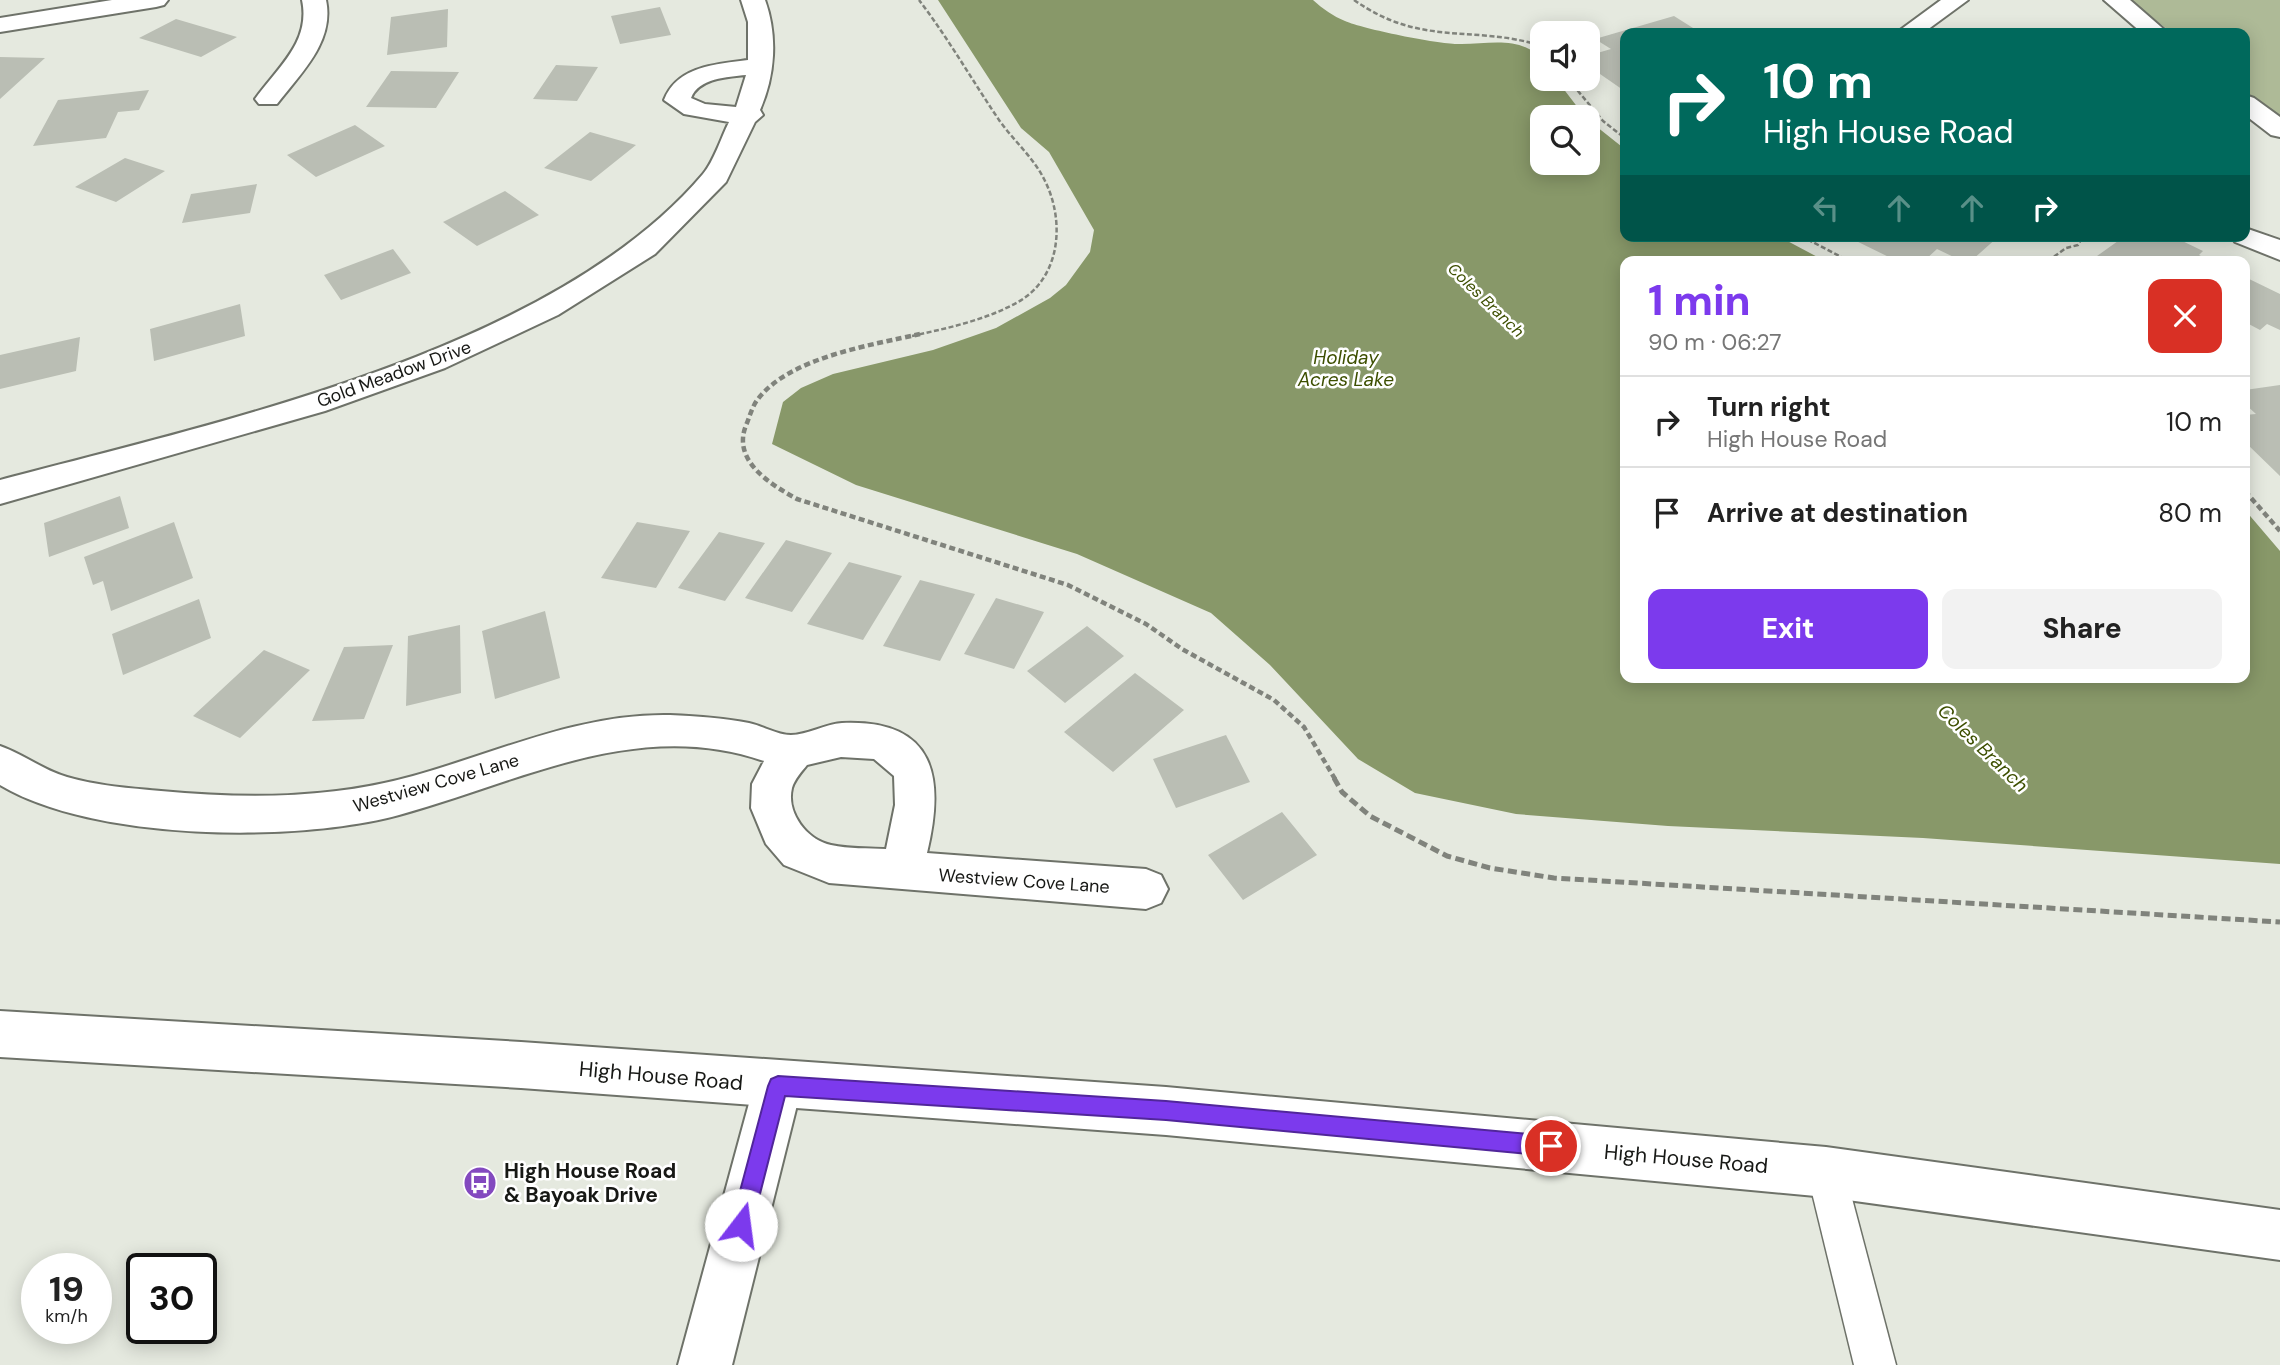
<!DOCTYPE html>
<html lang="en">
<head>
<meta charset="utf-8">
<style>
	:root { --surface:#fff; --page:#f2f2f2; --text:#222; --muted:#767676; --line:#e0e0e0; --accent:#7c3aed }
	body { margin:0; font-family:"DM Sans",sans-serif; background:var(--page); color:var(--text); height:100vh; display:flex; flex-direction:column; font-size:26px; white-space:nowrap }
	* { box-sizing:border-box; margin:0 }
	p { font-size:23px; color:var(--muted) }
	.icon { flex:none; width:38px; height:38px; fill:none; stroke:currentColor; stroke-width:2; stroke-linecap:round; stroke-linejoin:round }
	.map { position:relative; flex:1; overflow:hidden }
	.sheet { position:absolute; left:1620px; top:256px; width:630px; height:427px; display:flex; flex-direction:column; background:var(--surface); border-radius:14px; box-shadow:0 4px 18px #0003 }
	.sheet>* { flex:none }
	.top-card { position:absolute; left:1620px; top:28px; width:630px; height:214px; border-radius:14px; box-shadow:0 4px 18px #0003; background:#00695c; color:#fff; overflow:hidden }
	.tools { position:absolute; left:1530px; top:21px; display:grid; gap:14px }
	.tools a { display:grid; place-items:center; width:70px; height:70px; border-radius:14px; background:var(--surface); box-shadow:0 4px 18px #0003; font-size:35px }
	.speed { position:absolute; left:21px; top:1253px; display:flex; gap:14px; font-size:35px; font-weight:700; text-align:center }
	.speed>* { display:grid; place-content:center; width:91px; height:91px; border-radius:50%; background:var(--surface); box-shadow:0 4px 18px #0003; line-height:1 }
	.speed small { font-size:18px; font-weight:400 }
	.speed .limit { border:4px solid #111; border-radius:10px; background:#fff; color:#111 }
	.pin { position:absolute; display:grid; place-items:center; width:60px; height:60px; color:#fff; margin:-30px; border:4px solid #fff; border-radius:50%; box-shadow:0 2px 7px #0007 }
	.me { position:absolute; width:77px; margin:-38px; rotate:15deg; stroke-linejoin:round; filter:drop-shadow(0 0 5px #0008) }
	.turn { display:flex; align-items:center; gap:24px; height:147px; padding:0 28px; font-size:32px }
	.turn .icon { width:91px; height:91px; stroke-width:2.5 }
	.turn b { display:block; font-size:49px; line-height:60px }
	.lanes { display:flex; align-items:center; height:66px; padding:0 28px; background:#0003; justify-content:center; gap:35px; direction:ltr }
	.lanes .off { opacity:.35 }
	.round { display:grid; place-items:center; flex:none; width:74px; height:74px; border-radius:14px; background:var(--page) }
	.headline { display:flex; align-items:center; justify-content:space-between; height:119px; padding:0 28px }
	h1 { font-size:42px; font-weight:800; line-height:52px; color:var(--accent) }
	.cta { display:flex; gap:14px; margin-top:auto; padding:14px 28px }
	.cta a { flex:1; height:80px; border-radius:14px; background:var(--accent); color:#fff; font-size:28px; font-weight:800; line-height:80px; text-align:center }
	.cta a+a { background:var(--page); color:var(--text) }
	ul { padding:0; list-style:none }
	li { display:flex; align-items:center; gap:21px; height:91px; padding:0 28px; border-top:2px solid var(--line) }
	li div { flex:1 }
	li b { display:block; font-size:26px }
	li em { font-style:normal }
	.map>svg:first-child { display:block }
	.green { fill:#aeba97 }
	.water { fill:#889869 }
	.building { fill:#babeb4 }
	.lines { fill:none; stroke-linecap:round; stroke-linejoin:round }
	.service-casing { stroke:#6e7269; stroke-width:3 }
	.minor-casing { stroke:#6e7269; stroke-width:4 }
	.secondary-casing { stroke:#6e7269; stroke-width:4 }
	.path-far2 { stroke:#80837c; stroke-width:2.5; stroke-dasharray:5 2.5; stroke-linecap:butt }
	.path-far1 { stroke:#80837c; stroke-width:4.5; stroke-dasharray:6 3.5; stroke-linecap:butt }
	.path { stroke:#80837c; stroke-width:5; stroke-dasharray:9 4.5; stroke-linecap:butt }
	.service { fill:#fff; fill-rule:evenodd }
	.minor { fill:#fff; fill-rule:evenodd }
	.secondary { fill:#fff; fill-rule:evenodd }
	.route { fill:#7c3aed; stroke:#51269a; stroke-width:2 }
	.labels { text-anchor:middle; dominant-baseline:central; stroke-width:5; stroke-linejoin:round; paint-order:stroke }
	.far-water-label { font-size:16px; font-style:italic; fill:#3d4f00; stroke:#fff }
	.street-label { font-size:18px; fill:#171815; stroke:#fff }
	.water-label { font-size:19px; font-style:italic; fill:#3d4f00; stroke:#fff }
	.near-street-label { font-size:21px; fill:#171815; stroke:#fff }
	.near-poi-label { font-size:21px; font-weight:bold; fill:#171815; stroke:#fff; text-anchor:start }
</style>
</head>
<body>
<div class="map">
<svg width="2280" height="1365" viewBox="0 0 2280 1365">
	<rect width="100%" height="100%" fill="#e5e9df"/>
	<path class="green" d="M2130 0H2280V119L2245 91V33H2172Z"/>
	<path class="water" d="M938 0H1313C1323 9 1333 16 1345 21 1363 29 1438 44 1457 44 1479 45 1506 38 1527 48 1542 55 1542 64 1542 79H1556L1585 117H1542V163H1587V119L1626 150V236H1778L1825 261H1626V677H2245V510L2280 551V864L1923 838 1668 826 1516 814 1415 793 1358 759 1270 665 1211 613 1077 554 856 485 772 444 783 402 801 388 833 374 933 350 996 328 1050 298 1066 285 1090 252 1094 230 1049 152 1021 128Z"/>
	<path class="building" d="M660 7 671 35 620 44 611 16Z
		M448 9 447 47 387 55 391 17Z
		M1674 16 1701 33H1626V92L1587 65V56L1611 49 1595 39Z
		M176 19 237 37 201 57 139 38Z
		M0 57 45 58 0 99Z
		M556 65 598 67 577 101 533 99Z
		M391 71 459 72 436 108 366 107Z
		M149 90 139 110 118 112 106 138 33 146 58 100Z
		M355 125 385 146 316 177 287 155Z
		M590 132 636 145 591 181 544 168Z
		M125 158 165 171 116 202 75 187Z
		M257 184 250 213 182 223 191 194Z
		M505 191 539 215 477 246 443 222Z
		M1846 236H1999L1971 261H1962L1937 249 1924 261H1897Z
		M2125 236H2172L2203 251 2199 255 2211 261H2106L2097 256Z
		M393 249 411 273 341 300 324 275Z
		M2245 277 2280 294V330L2267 324 2260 330 2245 322Z
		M240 304 245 336 154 361 150 329Z
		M80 337 76 371 0 389V355Z
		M2280 385V476L2245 442V415L2256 414 2245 404V390Z
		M120 496 129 528 49 557 44 523Z
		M174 522 193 578 111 611 103 581 93 585 84 557Z
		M637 522 690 531 656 588 601 578Z
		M719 532 765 543 725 601 678 588Z
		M786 540 832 553 792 612 745 598Z
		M849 562 902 576 863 640 807 624Z
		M920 580 975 594 940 661 883 646Z
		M996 598 1044 612 1014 669 964 654Z
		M199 599 211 638 123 675 112 634Z
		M545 611 560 678 495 699 482 631Z
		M460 625 461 693 406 706 408 636Z
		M1087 626 1124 656 1065 703 1027 671Z
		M393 645 364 719 312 721 344 647Z
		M264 650 310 670 240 738 193 716Z
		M1135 673 1184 710 1113 772 1064 732Z
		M1226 735 1250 782 1176 808 1153 759Z
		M1282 812 1317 855 1243 900 1208 855Z"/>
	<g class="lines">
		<defs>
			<path id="service" d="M1826 1153 1840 1158 1845 1172 1896 1365H1854L1807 1172 1812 1158Z"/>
			<path id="minor" d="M112 0H168L164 5 156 7 0 32V18Z
				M302 0H326C335 42 300 74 277 104H259L255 99C277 68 311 42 302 0Z
				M741 0H765C778 36 775 76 760 110L763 115 755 122 726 182 655 254 558 315 445 368 325 411 0 504V480C218 422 553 351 703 174 714 161 721 138 729 122L684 114 664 100C677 66 716 64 748 60V22ZM746 75 736 107 705 104 691 98C699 78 727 77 746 75Z
				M1941 0H1968L1923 33H1896Z
				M2104 0H2130L2168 33H2142Z
				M2245 95 2254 98 2280 117V137L2271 135 2245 115Z
				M2245 228 2280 240V260L2235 242 2231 236H2245Z
				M670 715C696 716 723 718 749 723 763 726 777 735 791 735 807 735 825 724 842 723 936 719 945 778 927 853L1146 869 1161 875 1168 889 1161 903 1146 909 829 883 784 865 766 844 751 808 752 784 764 761C637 717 520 782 399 815 296 843 93 841 0 785V746C23 754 43 770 67 777 97 786 130 788 161 791 246 799 330 799 413 776 499 752 580 713 670 715ZM841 757 874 759 894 776 895 805 886 849C868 848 849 849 831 845 807 840 786 813 792 788 794 780 802 771 807 765Z
				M778 1061 795 1068 802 1085 732 1365H678L754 1085 761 1068Z"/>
			<path id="secondary" d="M0 1011 521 1042 1166 1087 1826 1147 2280 1210V1260L1826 1197 1166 1135 521 1088 0 1057Z"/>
		</defs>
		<use href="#service" class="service-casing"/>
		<use href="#minor" class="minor-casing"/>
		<use href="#secondary" class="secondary-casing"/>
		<path class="path-far2" d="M1354 0C1422 48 1473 24 1542 46
			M1568 79 1603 121 1626 139
			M1801 236 1849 261
			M2048 261 2066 248 2078 245 2083 236
			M912 336C948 328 986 320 1018 302 1062 277 1065 219 1044 179 1033 157 1013 140 999 120 972 80 948 38 919 0"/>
		<path class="path-far1" d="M920 334C872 345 790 357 758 399 753 405 750 415 747 423 730 460 770 484 797 499L1068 585 1146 624 1182 649 1274 700 1304 727 1335 779
			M2245 491 2280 531"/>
		<path class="path" d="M1334 778 1342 792 1370 816 1447 856 1490 868 1554 878 2280 922"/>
		<use href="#service" class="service"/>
		<use href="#minor" class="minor"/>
		<use href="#secondary" class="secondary"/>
	</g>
	<path class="route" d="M778 1076 1166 1101 1551 1136 1558 1139 1561 1146 1558 1153 1551 1156 1166 1120 785 1096 752 1225 749 1232 741 1235 734 1232 731 1225 768 1086 771 1079Z"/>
	<defs>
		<symbol id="bus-disc" viewBox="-11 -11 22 22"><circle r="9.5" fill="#8349bf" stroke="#fff"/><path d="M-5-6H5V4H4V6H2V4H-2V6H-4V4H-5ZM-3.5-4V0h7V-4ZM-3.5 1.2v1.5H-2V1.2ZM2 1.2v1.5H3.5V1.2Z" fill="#fff"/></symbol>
	</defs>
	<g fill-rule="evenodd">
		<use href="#bus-disc" x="461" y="1164" width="38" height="38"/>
	</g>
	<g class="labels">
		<g class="far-water-label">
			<text transform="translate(1486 300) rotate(44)">Coles Branch</text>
		</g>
		<g class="street-label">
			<text transform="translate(394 374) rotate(-20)">Gold Meadow Drive</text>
			<text transform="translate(436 783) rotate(-16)">Westview Cove Lane</text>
			<text transform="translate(1024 881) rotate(4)">Westview Cove Lane</text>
		</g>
		<g class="water-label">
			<text x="1346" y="357">Holiday<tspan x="1346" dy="22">Acres Lake</tspan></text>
			<text transform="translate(1983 748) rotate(44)">Coles Branch</text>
		</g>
		<g class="near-street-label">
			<text transform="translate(661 1076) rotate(5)">High House Road</text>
			<text transform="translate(1686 1159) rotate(5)">High House Road</text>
		</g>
		<g class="near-poi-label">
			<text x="504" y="1171">High House Road<tspan x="504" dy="24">&amp; Bayoak Drive</tspan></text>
		</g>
	</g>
</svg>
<div class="tools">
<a><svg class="icon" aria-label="sound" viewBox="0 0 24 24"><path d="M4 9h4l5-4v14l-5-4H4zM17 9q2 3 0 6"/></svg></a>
<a><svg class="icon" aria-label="search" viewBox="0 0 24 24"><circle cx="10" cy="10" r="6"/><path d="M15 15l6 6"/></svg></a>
</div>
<div class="speed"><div>19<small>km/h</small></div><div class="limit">30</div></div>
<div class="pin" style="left:1551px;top:1146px;background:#d93025"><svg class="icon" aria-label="arrive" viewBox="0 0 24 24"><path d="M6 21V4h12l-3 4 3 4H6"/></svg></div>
<svg class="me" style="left:741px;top:1225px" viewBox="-20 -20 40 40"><circle r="19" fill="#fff"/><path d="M0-13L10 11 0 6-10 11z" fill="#7c3aed"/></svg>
<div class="top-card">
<div class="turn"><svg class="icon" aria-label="right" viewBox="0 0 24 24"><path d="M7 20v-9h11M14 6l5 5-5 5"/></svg><div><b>10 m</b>High House Road</div></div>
<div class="lanes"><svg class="icon off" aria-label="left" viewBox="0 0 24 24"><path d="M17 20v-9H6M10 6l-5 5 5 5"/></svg><svg class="icon off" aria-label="ahead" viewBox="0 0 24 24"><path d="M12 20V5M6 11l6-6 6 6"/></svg><svg class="icon off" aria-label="ahead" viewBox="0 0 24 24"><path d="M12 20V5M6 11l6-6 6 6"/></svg><svg class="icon" aria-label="right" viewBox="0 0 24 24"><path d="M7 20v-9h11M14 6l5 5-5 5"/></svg></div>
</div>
<section class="sheet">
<div class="headline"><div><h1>1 min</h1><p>90 m · 06:27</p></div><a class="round" style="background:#d93025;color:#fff"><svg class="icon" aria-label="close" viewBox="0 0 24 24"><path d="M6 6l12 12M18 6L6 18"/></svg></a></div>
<ul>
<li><svg class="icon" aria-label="right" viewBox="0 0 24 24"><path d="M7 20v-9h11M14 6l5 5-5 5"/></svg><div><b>Turn right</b><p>High House Road</p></div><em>10 m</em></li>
<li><svg class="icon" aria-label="arrive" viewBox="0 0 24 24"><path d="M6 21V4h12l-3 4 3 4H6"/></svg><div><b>Arrive at destination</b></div><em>80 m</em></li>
</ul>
<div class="cta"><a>Exit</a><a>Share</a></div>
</section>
</div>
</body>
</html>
